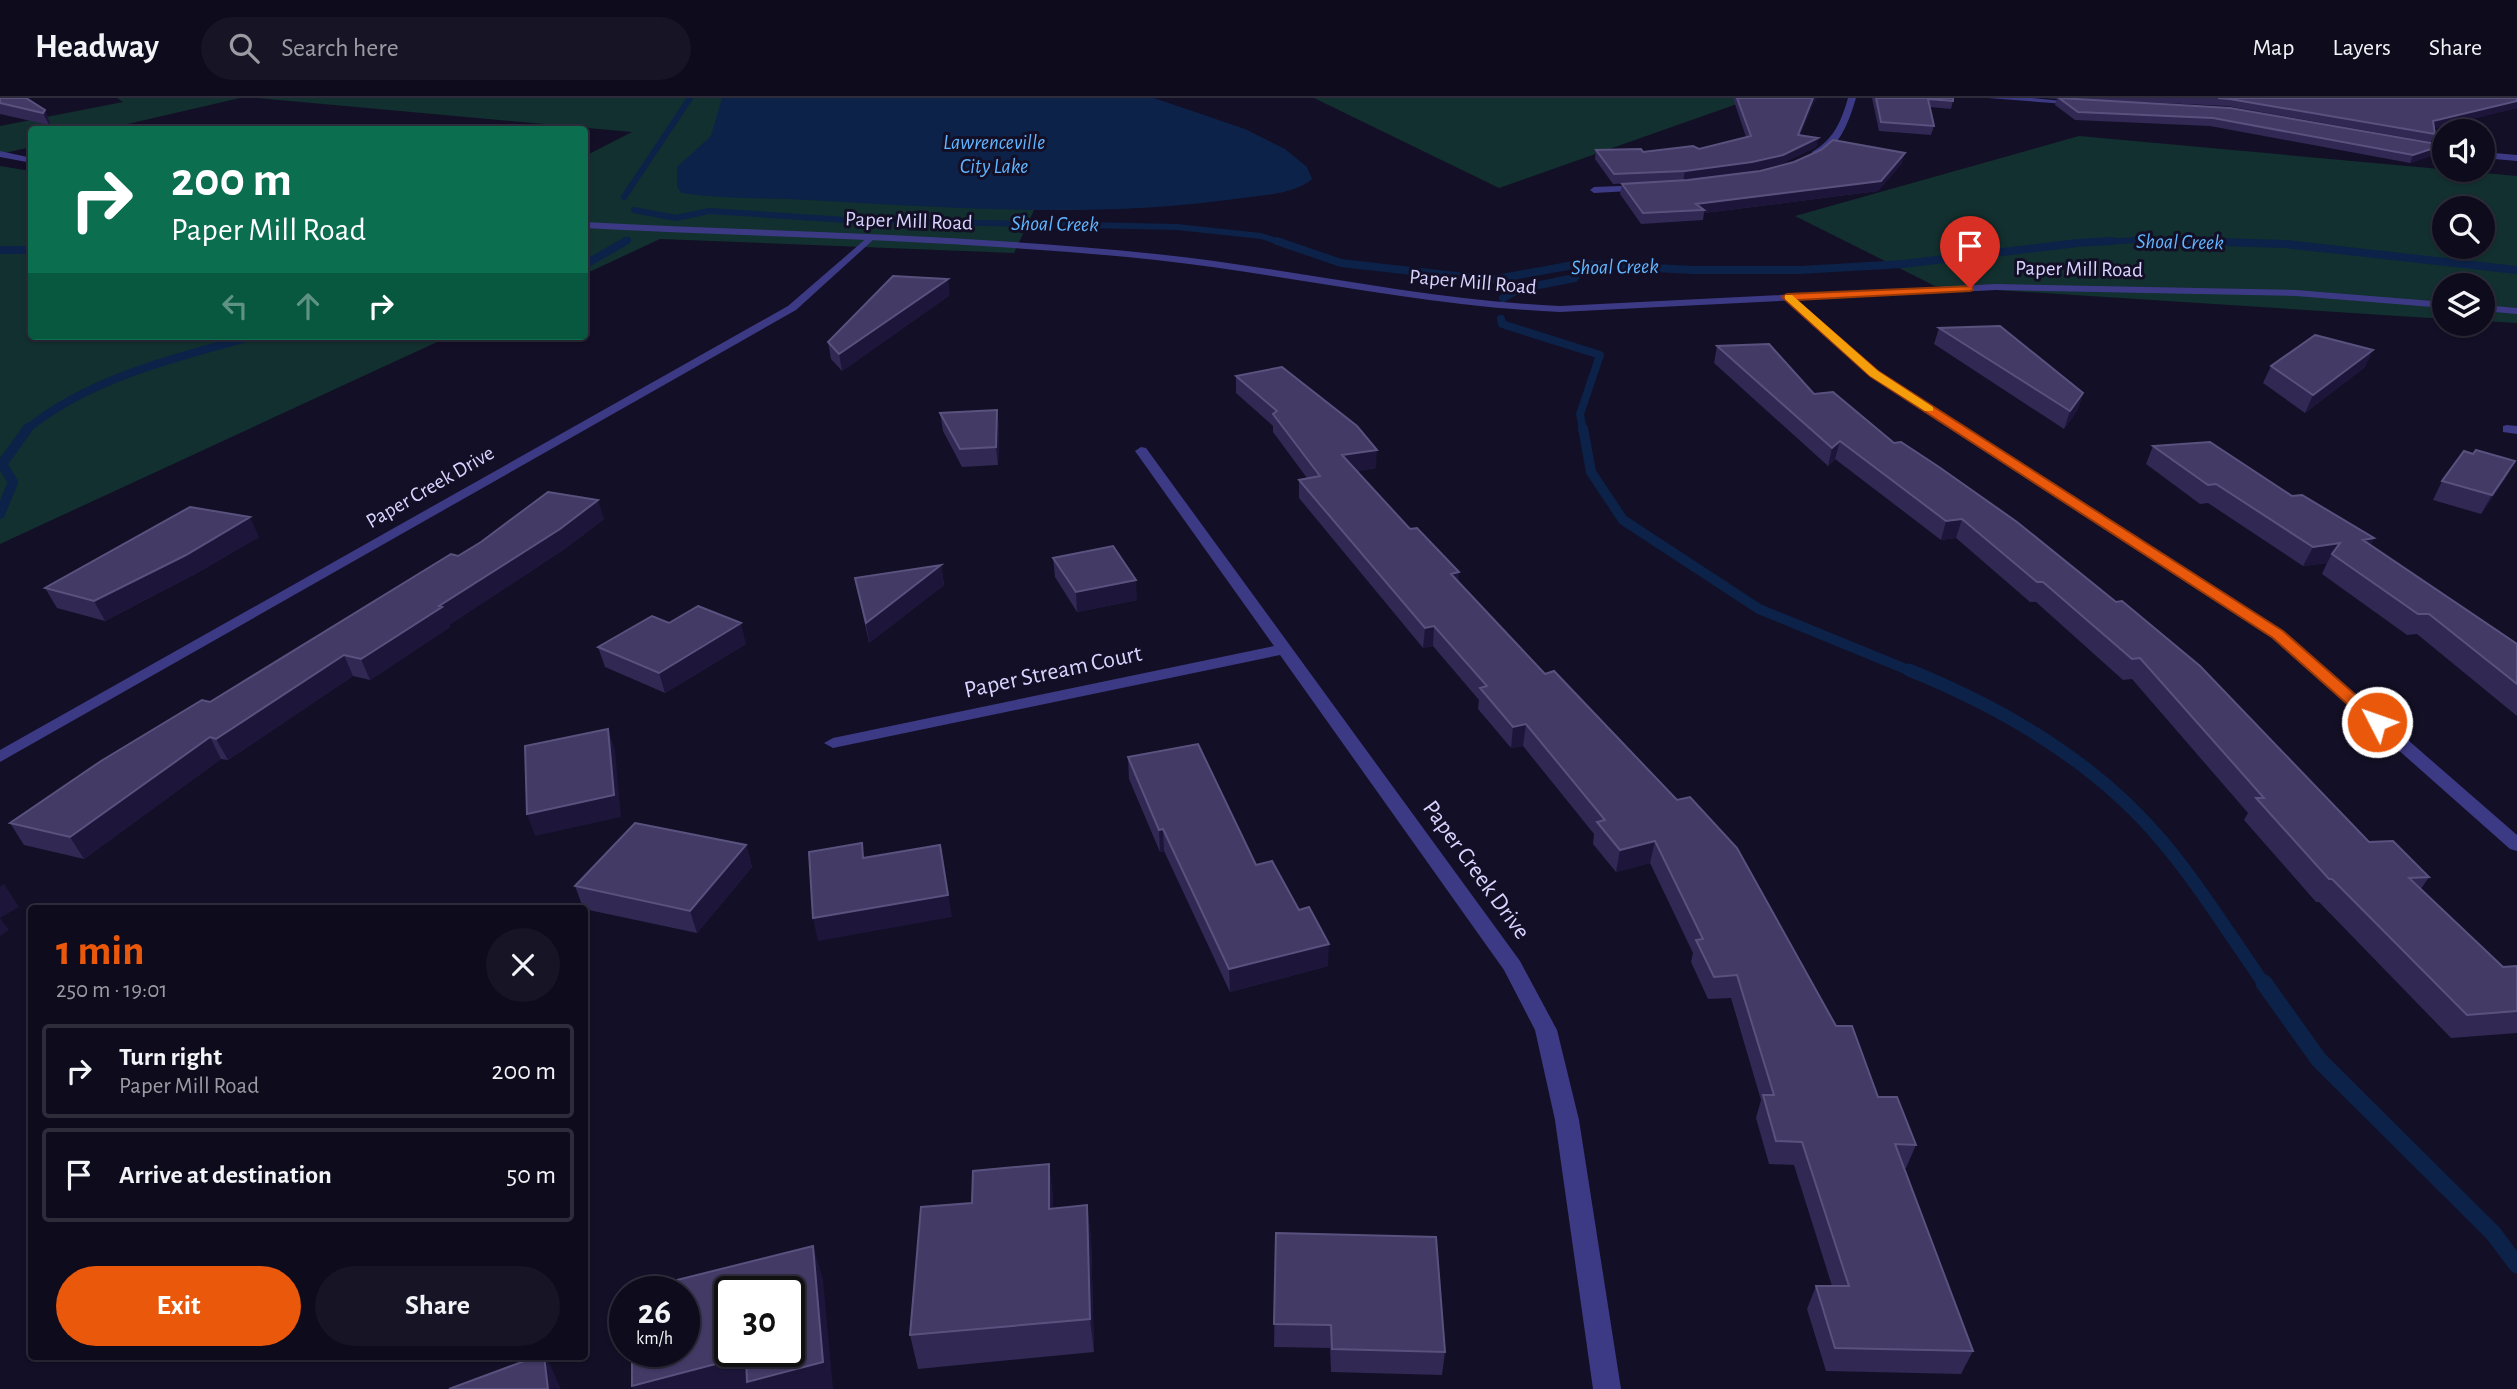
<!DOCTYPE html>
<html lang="en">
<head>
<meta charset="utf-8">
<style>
	:root { --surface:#0e0b1c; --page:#171425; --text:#f1f3f6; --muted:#9b9ba3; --line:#2e2b3b; --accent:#ea580c }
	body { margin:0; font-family:"Alegreya Sans",sans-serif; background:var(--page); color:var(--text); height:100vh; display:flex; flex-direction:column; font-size:26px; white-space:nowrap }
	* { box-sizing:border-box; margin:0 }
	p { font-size:23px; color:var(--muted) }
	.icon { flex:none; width:38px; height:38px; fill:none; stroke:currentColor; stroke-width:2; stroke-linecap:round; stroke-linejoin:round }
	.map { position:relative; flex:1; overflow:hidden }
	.sheet { position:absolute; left:28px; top:807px; width:560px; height:455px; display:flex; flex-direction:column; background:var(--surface); border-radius:7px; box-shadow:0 2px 5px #0004,0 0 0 2px var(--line) }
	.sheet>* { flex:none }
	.hud { position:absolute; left:28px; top:28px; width:560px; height:214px; border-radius:7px; box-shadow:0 2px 5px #0004,0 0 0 2px var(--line); background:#0b6e4f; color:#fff; overflow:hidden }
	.fabs { position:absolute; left:2432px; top:21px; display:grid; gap:14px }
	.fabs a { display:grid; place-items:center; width:63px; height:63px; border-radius:50%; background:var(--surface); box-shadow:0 2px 5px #0004,0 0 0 2px var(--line); font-size:35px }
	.speed { position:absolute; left:609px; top:1178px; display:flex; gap:14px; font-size:35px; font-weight:700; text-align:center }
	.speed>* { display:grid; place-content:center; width:91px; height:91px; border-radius:50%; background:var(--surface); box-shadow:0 2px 5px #0004,0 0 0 2px var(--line); line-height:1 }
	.speed small { font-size:18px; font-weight:400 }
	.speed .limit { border:4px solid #111; border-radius:10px; background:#fff; color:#111 }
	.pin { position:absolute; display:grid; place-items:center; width:60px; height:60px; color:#fff; margin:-72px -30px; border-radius:50% 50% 50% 0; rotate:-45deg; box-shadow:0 0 7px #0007 }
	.pin .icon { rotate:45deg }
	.me { position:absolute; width:77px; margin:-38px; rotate:311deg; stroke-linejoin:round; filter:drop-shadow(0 0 5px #0008) }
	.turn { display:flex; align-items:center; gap:24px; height:147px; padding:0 28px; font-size:32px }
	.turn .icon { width:91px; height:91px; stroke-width:2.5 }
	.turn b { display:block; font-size:49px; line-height:60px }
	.lanes { display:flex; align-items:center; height:66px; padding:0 28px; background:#0003; justify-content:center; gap:35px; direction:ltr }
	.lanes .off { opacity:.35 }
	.round { display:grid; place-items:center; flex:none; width:74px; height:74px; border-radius:37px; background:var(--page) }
	.overview { display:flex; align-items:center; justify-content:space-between; height:119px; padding:0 28px }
	h1 { font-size:42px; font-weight:700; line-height:52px; color:var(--accent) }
	.button { display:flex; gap:14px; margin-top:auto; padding:14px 28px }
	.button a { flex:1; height:80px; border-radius:42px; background:var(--accent); color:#fff; font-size:28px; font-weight:700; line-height:80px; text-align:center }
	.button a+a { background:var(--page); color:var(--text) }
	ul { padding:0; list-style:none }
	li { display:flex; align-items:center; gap:21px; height:94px; margin:0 14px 10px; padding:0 14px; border:4px solid var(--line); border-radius:7px }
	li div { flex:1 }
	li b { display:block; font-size:26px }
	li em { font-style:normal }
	header { display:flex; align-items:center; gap:42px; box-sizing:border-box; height:98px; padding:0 35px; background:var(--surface); border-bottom:2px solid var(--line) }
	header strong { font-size:33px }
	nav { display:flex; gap:38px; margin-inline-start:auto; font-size:24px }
	.search { width:490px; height:63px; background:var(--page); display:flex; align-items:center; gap:18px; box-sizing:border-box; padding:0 24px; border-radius:38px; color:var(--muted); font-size:26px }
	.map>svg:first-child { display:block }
	.green { fill:#12302f; fill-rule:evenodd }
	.water { fill:#0c2248 }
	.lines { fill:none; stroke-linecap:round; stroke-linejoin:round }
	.stream-far4 { stroke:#0c2248; stroke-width:6 }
	.stream-far3 { stroke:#0c2248; stroke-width:8 }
	.stream-far2 { stroke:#0c2248; stroke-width:10 }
	.stream-far1 { stroke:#0c2248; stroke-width:13 }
	.stream { stroke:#0c2248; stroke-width:17 }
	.minor { fill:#3d3a85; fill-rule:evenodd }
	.tertiary { fill:#3d3a85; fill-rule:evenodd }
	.wall { fill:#312854 }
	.shaded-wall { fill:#1d163a }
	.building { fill:#433a66; stroke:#5a527e; stroke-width:2; fill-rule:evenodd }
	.route { fill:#ea580c; stroke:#983908; stroke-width:2 }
	.slow { fill:#f59e0b }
	.labels { text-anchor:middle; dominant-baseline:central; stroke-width:6; stroke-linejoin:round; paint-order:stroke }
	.far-water-label { font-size:21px; font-style:italic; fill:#62b6ff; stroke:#130f26 }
	.far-street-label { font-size:21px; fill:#d9d4ff; stroke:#130f26 }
	.street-label { font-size:24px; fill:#d9d4ff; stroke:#130f26 }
</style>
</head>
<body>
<header>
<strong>Headway</strong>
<div class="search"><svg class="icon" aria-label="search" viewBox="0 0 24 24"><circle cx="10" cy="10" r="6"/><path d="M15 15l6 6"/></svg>Search here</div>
<nav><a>Map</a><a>Layers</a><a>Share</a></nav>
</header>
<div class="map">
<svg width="2517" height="1291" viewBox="0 0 2517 1291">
	<rect width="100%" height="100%" fill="#130f26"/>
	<path class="green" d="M117 0H240L106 31 32 32 31 49 0 56V28L123 4Z
		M257 0H940L1035 110 1014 155 660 141 585 176V58L632 34Z
		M1314 0H1740L1751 1 1499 90Z
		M2079 38 2517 78V225L2483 223V187H2445V221L1935 188 1795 118ZM2445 110H2483V149H2445Z
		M0 68 31 73 32 238H450L0 446Z"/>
	<path class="water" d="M722 0H1154L1245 31 1285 51 1307 69 1312 81C1295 96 1264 97 1242 100 1098 121 952 110 808 102 766 100 723 101 681 95L677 88V69L711 38Z"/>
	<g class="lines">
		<path class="stream-far4" d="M624 99 690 0
			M634 112 676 120 709 113 846 122 1177 129 1261 138 1282 145
			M623 145 628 142
			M2076 145 2141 142 2252 145"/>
		<path class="stream-far3" d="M1277 143 1341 165 1491 182 1579 166 1693 172H1800L1903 166 2077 145 2112 143
			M2189 143 2285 146 2517 172
			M0 152H32
			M584 167 626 143
			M1503 200 1519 191 1575 180 1579 166
			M1501 221 1502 226 1600 257 1580 316 1583 332
			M26 332C89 280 177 259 254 238"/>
		<path class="stream-far2" d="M1583 330 1591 374 1623 422 1759 511 1913 574
			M0 416 13 384 2 366 28 330"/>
		<path class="stream-far1" d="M1909 572C2003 610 2096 664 2162 743 2200 788 2231 839 2265 887"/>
		<path class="stream" d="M2264 885 2319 962 2493 1135 2517 1167"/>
		<path class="minor" d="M1848 0H1856C1850 20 1838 58 1812 58V54C1834 41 1841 24 1848 0Z
			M1988 0H2032L2083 5 2079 7Z
			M2412 46 2445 49V54L2412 50Z
			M2483 54 2517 57V63L2483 60Z
			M1645 87 1649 90 1648 92 1594 95 1590 92 1594 89Z
			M869 138 872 139V143L796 212 0 664V652L788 208Z
			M1783 197H1791L1878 273 2284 534 2517 737V753L2510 751 2272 540 1870 279 1783 201Z
			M2507 327 2517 328V336L2503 334V328Z
			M1141 349 1146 350 1520 863 1557 932 1579 1022 1621 1291H1593L1555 1022 1535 932 1504 872 1280 557 833 650 824 645 833 640 1274 548 1135 353Z"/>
		<path class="tertiary" d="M0 53 32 60V65L0 59Z
			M584 124C775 134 966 136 1156 156 1291 170 1423 202 1560 208L1996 186 2296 192 2445 204V210L2296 198 1996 192 1560 214C1423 208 1291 177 1156 162 966 142 775 140 584 130Z
			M2483 207 2517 210V216L2483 213Z"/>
	</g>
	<path class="wall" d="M0 0 45 12 50 25 49 27 0 16Z
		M1733 0H1817L1813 6 1800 37 1818 40 1816 49 1781 66 1683 83 1613 86 1595 61 1596 52 1643 54 1699 51 1746 39Z
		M1872 0H1953V3L1951 11 1930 9 1934 28 1931 37 1879 33Z
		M2046 0H2517V10L2434 30 2435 36 2431 44 2227 8 2141 4 2437 49 2433 57 2410 65 2210 28 2075 22 2055 7 2057 1Z
		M1902 65 1878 93 1704 115 1703 122 1641 126 1620 96 1622 86 1688 82Z
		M950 197 842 273 831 261 828 244Z
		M1939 230 2083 295 2077 313 2064 331 1934 246Z
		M1717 248 1814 296 2369 744 2429 779 2421 791 2503 869 2517 868V935L2451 940 2319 804H2316L2244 722 2248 715 2132 581 2123 582 2036 504H2030L1956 440 1941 442 1835 361 1828 368 1714 265Z
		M2271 268 2365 269 2305 315 2263 285Z
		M1236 278 1376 370 1357 373 1459 484 1836 928 1878 999 1916 1047 1906 1070H1904L1973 1253 1961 1276 1826 1273 1807 1211 1816 1188H1832L1794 1067 1769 1066 1756 1020 1761 1002 1731 900 1708 901 1691 864 1693 855 1650 765 1616 774 1593 746 1594 736 1523 648 1511 650 1478 611 1479 602 1433 548 1423 550 1299 400V382L1307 380 1273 334V328L1236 295Z
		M997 312 999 330 998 367 962 369 943 333 940 315Z
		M2153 348 2292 398 2374 440 2370 447 2517 546V618L2417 536 2407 537 2322 476 2327 465 2303 468 2208 405 2200 406 2146 366Z
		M2473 356 2515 363 2505 381 2481 416 2433 402 2442 383Z
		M604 421 566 450 449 527 450 529 370 582 353 578 228 662 221 661 84 761 24 747 10 725 210 604 458 458Z
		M259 439 195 476 105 523 57 510 45 490Z
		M1053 460 1137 502 1077 514 1055 479Z
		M941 467 944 487 869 545 855 480Z
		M669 525 746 546 665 595 605 569 598 549Z
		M1128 659 1256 767 1299 812 1328 868 1230 894 1164 753 1160 754 1129 681Z
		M746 747 752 769 697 835 584 811 583 810 575 788Z
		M1049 1066 1053 1100V1110L1087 1107 1091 1141 1094 1254 918 1271 910 1237 972 1105Z
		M1276 1135 1445 1254 1442 1277 1331 1274 1330 1250 1274 1249Z"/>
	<path class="shaded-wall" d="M1813 0H1817L1813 6 1796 46 1798 37Z
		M2517 3V10L2429 32 2433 23Z
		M45 12 50 25 49 27 43 15Z
		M1818 40 1816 49 1781 66 1750 74 1683 83 1685 73Z
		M2437 49 2433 57 2410 65 2413 57Z
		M1905 55 1902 65 1878 93 1704 115V112L1696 106Z
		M948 181 950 197 842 273 839 256Z
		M2373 252 2365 269 2305 315 2313 297Z
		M2083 295 2077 313 2064 331 2070 313Z
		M997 312 999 330 998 367 996 349Z
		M1840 343 1835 361 1828 368 1832 350Z
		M1377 352 1376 370 1342 375V357Z
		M2515 363 2505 381 2481 416 2492 397Z
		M598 402 604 421 566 450 449 527 450 529 370 582 361 561Z
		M250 419 259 439 195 476 105 523 94 503Z
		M1962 421 1956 440 1941 442 1946 423Z
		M2374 440 2364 460 2363 442Z
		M2340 445 2332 456 2327 465 2303 468 2313 449Z
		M941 467 944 487 869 545 866 525Z
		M1459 474 1458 494 1451 476Z
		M1136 482 1137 502 1077 514 1076 494Z
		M741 525 746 546 665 595 659 575Z
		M1434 528 1433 548 1423 550 1425 530Z
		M344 557 353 578 228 662 216 641Z
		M1526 626 1523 648 1511 650 1513 629Z
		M608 631 615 652 621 719 535 738 527 716Z
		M210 639 221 661 84 761 70 739Z
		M1163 731 1164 753 1160 754 1159 732Z
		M1655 743 1650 765 1616 774 1620 752Z
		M746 747 752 769 697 835 690 813Z
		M940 747 952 819 818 843 813 820Z
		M4 786 19 809 0 820 9 832 0 838V789Z
		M1329 846 1328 868 1230 894 1229 871Z
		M1049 1066 1053 1100V1144L1049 1111Z
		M1087 1107 1091 1141 1094 1254 1090 1221Z
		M813 1148 823 1181 833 1291H633L632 1288Z
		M544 1258H546L561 1291H548Z"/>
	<path class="building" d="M0 0H26L45 12 43 15 0 5Z
		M1737 0H1813L1798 37 1818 40 1783 57 1752 64 1685 73 1614 76 1596 52 1641 51 1643 54 1693 48 1699 51 1751 38Z
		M1876 0H1953V3L1928 1 1934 28 1881 24Z
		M2059 0 2230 10 2437 46V49L2413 57 2213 20 2078 14Z
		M2218 0H2517V3L2433 23 2435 36 2230 1Z
		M1833 42 1905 55 1881 83 1696 106 1704 112 1643 115 1622 86 1688 82 1760 73 1794 64 1821 52Z
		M893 178 948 181 839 256 828 244Z
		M2000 228 2083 295 2070 313 1939 230Z
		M2315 237 2373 252 2313 297 2271 268Z
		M1769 246 1814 296 1833 294 1894 345 1901 344 1939 369 2017 424 2116 504 2122 503 2200 568 2369 744 2393 743 2429 779 2409 780 2503 869 2517 868V913L2467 917 2332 781H2329L2256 700H2264L2140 560 2132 561 2043 484H2037L1962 421 1946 423 1840 343 1832 350 1717 248Z
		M1282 269 1357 328 1377 352 1342 357 1410 431 1417 430 1459 474 1451 476 1545 576 1554 573 1677 702 1690 699 1737 750 1836 928H1852L1878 999H1897L1916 1047 1895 1046 1973 1253 1835 1250 1816 1188H1849L1802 1044 1776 1043 1763 997H1774L1737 877 1714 879 1696 842 1703 841 1655 743 1620 752 1597 724 1605 722 1526 626 1513 629 1480 590 1487 588 1434 528 1425 530 1299 382 1320 378 1273 316 1277 313 1236 278Z
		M997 312 996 349 960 351 940 315Z
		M2210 344 2292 398 2302 397 2374 440 2363 442 2517 546V586L2429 516H2418L2332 456 2340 445 2313 449 2216 386 2208 387 2153 348Z
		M2476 352 2515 363 2492 397 2442 383 2464 353 2473 356Z
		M548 394 598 402 560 431 439 508 442 509 361 561 344 557 216 641 210 639 70 739 10 725 101 663 202 602 210 604 451 456 458 458 481 444Z
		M190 409 250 419 186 457 94 503 45 490Z
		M1113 448 1136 482 1076 494 1053 460Z
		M941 467 866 525 855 480Z
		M698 508 741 525 659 575 598 549 652 518 669 525Z
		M608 631 614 697 527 716 525 648Z
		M1198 646 1256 767 1272 763 1299 812 1309 809 1329 846 1229 871 1163 731 1159 732 1128 659Z
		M635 725 746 747 690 813 575 788Z
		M862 745 863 760 940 747 948 797 813 820 809 754Z
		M1049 1066V1111L1087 1107 1090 1221 910 1237 921 1109 972 1105 973 1073Z
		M1276 1135 1436 1139 1445 1254 1332 1251 1331 1227 1274 1226Z
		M813 1148 823 1264 747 1284 746 1258 632 1288V1253H684V1194L633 1193ZM730 1194H789V1253H730Z
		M538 1258H544L548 1291H449Z"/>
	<path class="route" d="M1973 188V192L1970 193 1796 202 1878 273 2283 533 2383 621 2385 624 2383 628H2372L2273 540 1870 278 1782 199 1787 196Z"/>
	<path class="slow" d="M1785 197H1792L1878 273 1933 309V313H1925L1870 278 1785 201Z"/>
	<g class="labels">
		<g class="far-water-label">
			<text x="994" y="44">Lawrenceville<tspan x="994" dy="24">City Lake</tspan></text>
			<text transform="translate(1055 126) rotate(1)">Shoal Creek</text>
			<text transform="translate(2180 144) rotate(1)">Shoal Creek</text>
			<text transform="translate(1615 169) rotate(-1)">Shoal Creek</text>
		</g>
		<g class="far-street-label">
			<text transform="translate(909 123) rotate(2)">Paper Mill Road</text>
			<text transform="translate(2079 171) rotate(1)">Paper Mill Road</text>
			<text transform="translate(1473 184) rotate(5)">Paper Mill Road</text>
			<text transform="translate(430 389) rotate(-30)">Paper Creek Drive</text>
		</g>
		<g class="street-label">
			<text transform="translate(1053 574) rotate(-12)">Paper Stream Court</text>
			<text transform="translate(1476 772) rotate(54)">Paper Creek Drive</text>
		</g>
	</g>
</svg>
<div class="fabs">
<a><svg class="icon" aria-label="sound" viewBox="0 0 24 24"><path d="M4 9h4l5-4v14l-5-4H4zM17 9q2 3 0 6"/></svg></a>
<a><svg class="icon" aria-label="search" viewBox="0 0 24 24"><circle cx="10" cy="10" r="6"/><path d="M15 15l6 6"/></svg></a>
<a><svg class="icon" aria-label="layers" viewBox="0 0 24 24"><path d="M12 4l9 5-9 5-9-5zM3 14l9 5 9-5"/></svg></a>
</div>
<div class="speed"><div>26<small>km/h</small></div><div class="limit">30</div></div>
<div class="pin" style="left:1970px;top:190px;background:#d93025"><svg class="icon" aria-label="arrive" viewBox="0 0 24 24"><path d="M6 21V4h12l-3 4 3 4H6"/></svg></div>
<svg class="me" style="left:2377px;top:624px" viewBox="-20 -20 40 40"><circle r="17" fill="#ea580c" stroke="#fff" stroke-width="3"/><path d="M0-11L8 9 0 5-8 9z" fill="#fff"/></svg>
<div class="hud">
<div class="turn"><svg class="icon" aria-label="right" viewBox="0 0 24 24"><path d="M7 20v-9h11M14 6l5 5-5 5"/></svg><div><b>200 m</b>Paper Mill Road</div></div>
<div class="lanes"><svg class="icon off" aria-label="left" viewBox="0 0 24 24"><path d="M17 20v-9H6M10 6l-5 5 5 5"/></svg><svg class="icon off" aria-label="ahead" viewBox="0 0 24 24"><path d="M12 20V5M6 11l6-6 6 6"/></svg><svg class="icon" aria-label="right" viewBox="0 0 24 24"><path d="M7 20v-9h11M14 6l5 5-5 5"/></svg></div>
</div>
<section class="sheet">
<div class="overview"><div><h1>1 min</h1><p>250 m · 19:01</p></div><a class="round"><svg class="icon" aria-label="close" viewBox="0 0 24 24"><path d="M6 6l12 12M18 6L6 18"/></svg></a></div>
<ul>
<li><svg class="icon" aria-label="right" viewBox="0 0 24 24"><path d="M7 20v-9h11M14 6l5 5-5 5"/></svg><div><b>Turn right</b><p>Paper Mill Road</p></div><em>200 m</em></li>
<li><svg class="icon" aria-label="arrive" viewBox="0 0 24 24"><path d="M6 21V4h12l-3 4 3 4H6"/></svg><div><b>Arrive at destination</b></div><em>50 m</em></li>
</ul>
<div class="button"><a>Exit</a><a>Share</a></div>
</section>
</div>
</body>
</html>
